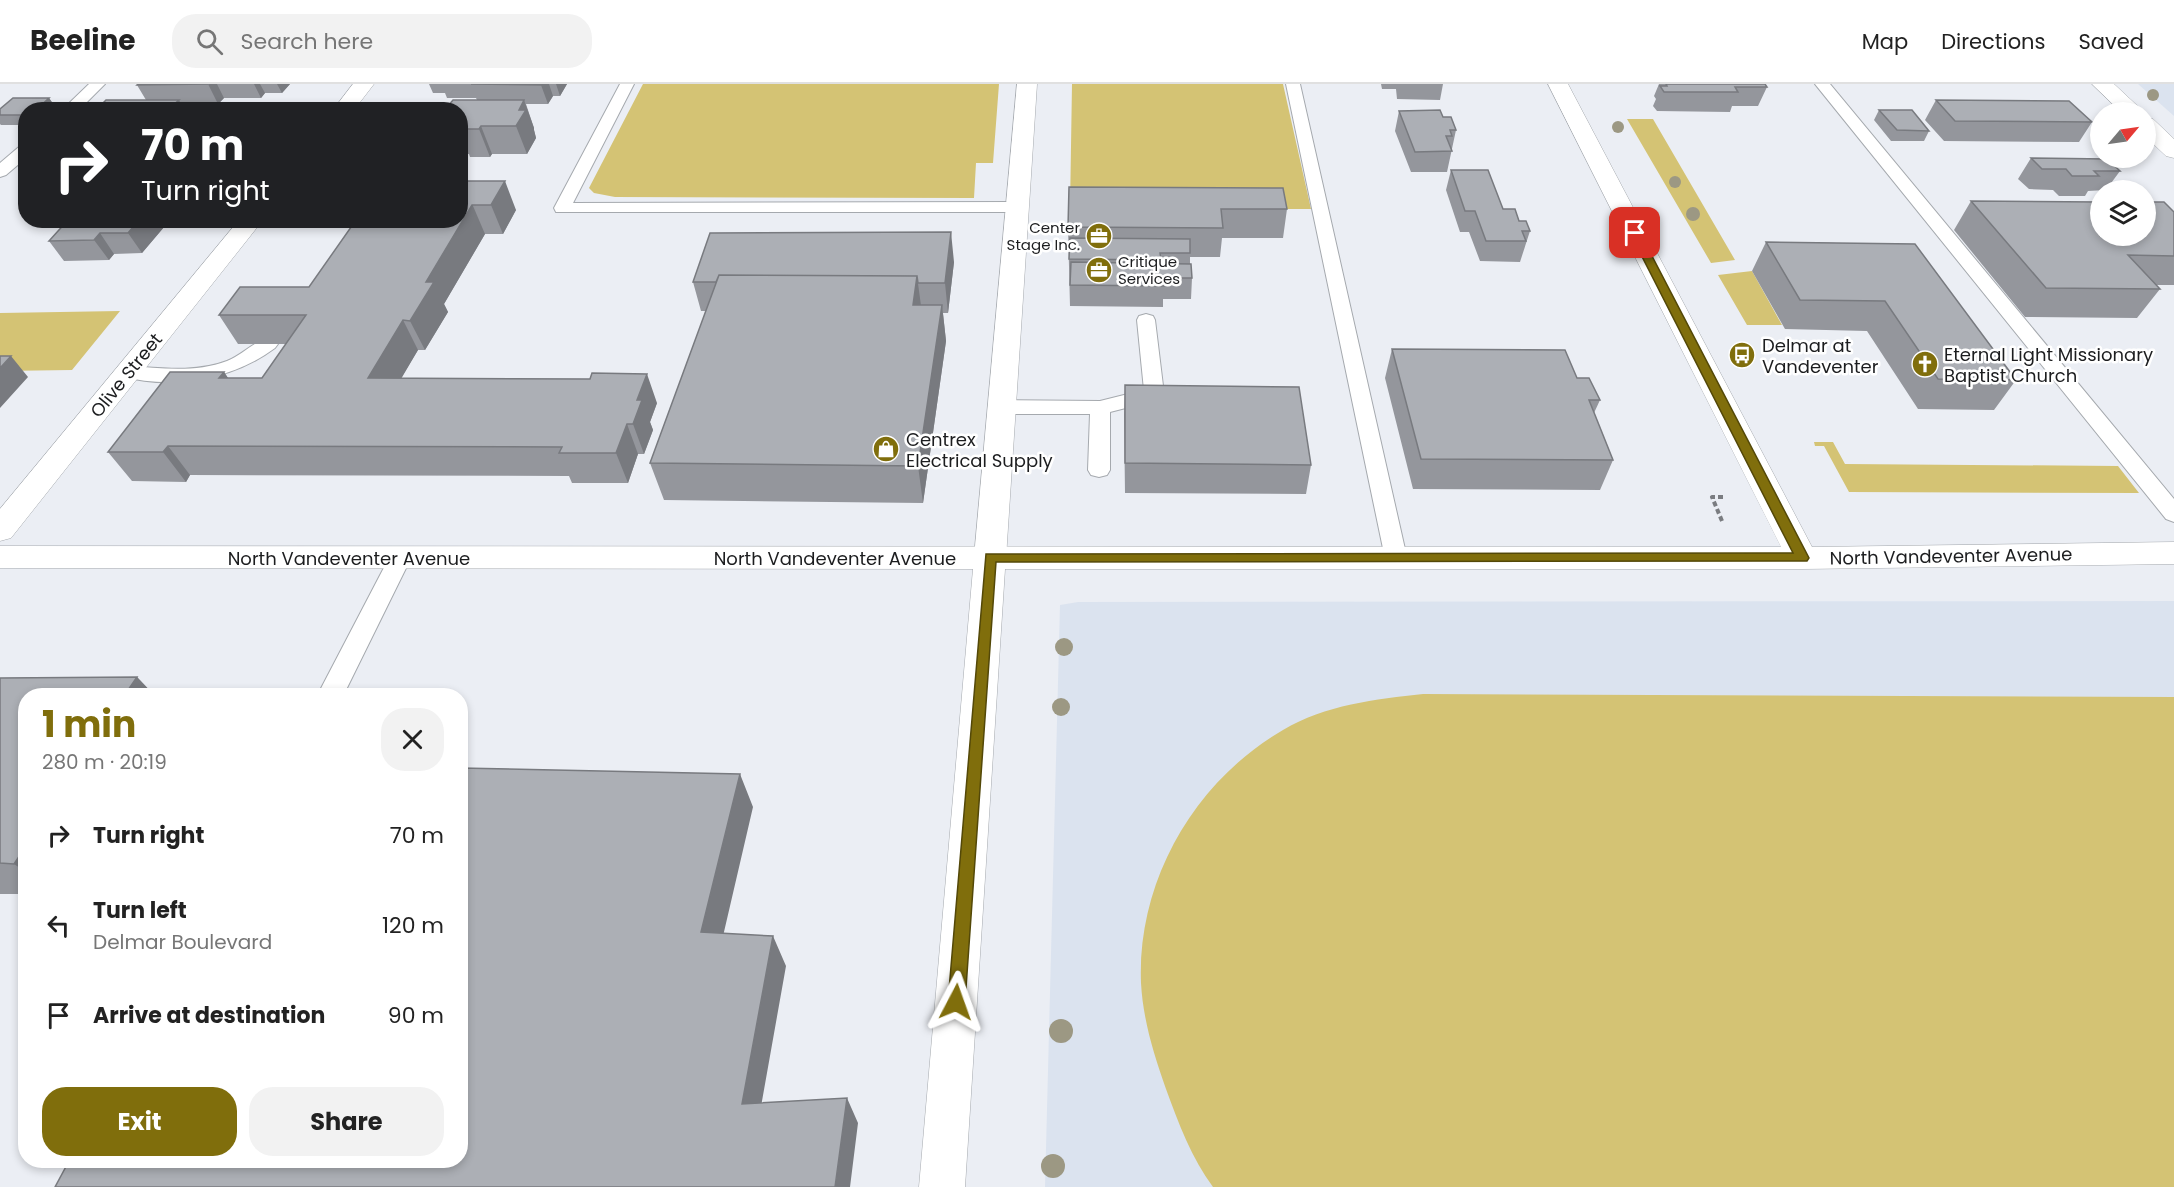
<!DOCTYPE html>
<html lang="en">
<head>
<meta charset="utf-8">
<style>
	:root { --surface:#fff; --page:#f2f2f2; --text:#222; --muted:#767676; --line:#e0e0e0; --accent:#806e0c }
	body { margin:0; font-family:Poppins,sans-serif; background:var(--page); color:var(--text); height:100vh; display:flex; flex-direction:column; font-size:22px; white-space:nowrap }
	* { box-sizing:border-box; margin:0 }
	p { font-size:20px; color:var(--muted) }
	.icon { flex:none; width:33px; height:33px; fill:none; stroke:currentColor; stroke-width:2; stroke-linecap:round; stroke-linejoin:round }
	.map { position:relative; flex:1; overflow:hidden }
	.side { position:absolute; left:18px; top:604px; width:450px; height:480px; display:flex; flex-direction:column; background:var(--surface); border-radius:24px; box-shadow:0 3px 9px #0003 }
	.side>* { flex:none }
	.banner { position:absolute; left:18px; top:18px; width:450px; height:126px; border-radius:24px; box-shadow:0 3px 9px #0003; background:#202124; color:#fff; overflow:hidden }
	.needle { width:39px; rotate:61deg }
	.buttons { position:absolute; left:2090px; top:18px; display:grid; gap:12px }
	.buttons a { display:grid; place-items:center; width:66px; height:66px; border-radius:50%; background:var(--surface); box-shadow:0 3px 9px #0003; font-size:30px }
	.pin { position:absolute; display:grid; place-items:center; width:51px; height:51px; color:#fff; margin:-26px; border-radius:12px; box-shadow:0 3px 9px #0006 }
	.me { position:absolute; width:66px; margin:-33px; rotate:4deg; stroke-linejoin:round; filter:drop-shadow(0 0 4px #0008) }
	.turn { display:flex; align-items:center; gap:21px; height:126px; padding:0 24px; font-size:27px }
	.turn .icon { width:78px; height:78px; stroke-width:2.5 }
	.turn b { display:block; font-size:42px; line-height:51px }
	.round { display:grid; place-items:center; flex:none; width:63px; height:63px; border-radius:24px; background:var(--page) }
	.overview { display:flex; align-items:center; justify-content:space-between; height:102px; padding:0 24px }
	h1 { font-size:36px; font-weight:700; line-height:45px; color:var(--accent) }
	.button { display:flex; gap:12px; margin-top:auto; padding:12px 24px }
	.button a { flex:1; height:69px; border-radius:24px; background:var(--accent); color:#fff; font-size:24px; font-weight:700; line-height:69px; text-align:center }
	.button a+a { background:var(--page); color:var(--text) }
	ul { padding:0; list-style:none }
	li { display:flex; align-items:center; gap:18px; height:90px; padding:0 24px }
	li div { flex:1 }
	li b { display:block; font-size:22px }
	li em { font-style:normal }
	header { display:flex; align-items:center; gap:36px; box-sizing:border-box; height:84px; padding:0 30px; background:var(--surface); border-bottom:2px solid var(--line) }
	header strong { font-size:28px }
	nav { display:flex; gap:33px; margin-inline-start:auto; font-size:21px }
	.search { width:420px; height:54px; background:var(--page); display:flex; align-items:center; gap:15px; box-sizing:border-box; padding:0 21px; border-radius:24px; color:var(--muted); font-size:22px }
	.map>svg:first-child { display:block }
	.built { fill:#dbe3ef }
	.green { fill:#d4c374 }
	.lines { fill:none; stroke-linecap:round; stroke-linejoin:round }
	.service-casing { stroke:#a5a9ae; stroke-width:2 }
	.minor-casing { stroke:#a5a9ae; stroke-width:1 }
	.secondary-casing { stroke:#a5a9ae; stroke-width:1 }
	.path { stroke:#7a7c80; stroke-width:4; stroke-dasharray:5 3; stroke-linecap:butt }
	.service { fill:#fff; fill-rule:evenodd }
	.minor { fill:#fff; fill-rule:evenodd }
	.secondary { fill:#fff; fill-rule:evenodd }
	.tree { fill:#9c9883 }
	.wall { fill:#94969c }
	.shaded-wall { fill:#787a7f }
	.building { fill:#acafb5; stroke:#787a7f; stroke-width:1.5 }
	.route { fill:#806e0c; stroke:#534808; stroke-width:1.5 }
	.labels { text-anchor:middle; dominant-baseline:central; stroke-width:5; stroke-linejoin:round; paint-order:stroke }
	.far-poi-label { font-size:15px; fill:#1c1d1f; stroke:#fff; text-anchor:end }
	.poi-label { font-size:18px; fill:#1c1d1f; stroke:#fff; text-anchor:start }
	.street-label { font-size:18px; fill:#1c1d1f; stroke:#fff }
</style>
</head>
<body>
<header>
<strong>Beeline</strong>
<div class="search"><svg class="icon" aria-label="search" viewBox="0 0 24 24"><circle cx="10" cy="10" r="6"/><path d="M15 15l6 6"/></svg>Search here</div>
<nav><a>Map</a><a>Directions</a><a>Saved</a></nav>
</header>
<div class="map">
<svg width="2174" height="1103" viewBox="0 0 2174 1103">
	<rect width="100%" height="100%" fill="#ebeef4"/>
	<path class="built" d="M2138 0H2174V32Z
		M2174 517V1103H1045L1060 521 1078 518Z"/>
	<path class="green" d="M643 0H999L993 79H976L974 114 615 113 594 109 589 104Z
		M1072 0H1283L1311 125H1070Z
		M1627 35H1653L1735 176 1711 179Z
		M1752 187 1782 241H1747L1718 191Z
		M120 227 72 286 0 287V229Z
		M1814 358H1833L1845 380 2118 382 2139 409 1849 408 1824 362H1815Z
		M1423 610 2174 613V1103H1213C1192 1075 1178 1038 1166 1005 1154 971 1143 936 1141 899 1137 796 1195 697 1283 646 1325 621 1376 615 1423 610Z"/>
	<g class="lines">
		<defs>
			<path id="service" d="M89 0H105L79 26H62Z
				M620 0H634L573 119 1018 118 1024 119 1026 123 1024 127 1018 128H556L554 124Z
				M1286 0H1300L1407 474 1404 480 1396 482 1388 480 1385 474Z
				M1815 0H1830L2174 415V438L2166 435Z
				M26 60V74L6 91 0 93V79L20 62Z
				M1146 230 1153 232 1155 236 1164 310 1161 315 1110 328V386L1107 391 1099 393 1091 391 1088 386 1090 330H1002L995 328 992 323 995 318 1002 316 1100 317 1144 306 1137 236 1139 232Z
				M268 254 275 256 278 260 275 264C232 296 173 306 121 292L118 288 121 284 128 282C160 284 196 289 227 277 242 271 253 258 268 254Z
				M400 466 408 468 411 474 343 612H317L389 474 392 468Z"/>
			<path id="minor" d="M353 0H374L354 26H333Z
				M1017 0H1037L1006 474 1001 482 990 485 979 482 974 474Z
				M2092 0H2114L2144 28H2121Z
				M2145 34 2153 35 2174 55V74L2166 72 2145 52Z
				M239 136H263L11 454 0 457V425Z"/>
			<path id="secondary" d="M1548 0H1568L1812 463 2174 458V480L1802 485H1005L965 1103H919L973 485 0 484V462L1781 463Z"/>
		</defs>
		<use href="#service" class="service-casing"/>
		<use href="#minor" class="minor-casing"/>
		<use href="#secondary" class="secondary-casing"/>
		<path class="path" d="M1722 437 1712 413H1726"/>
		<use href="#service" class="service"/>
		<use href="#minor" class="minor"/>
		<use href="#secondary" class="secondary"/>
	</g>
	<g class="tree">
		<circle cx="2153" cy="11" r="6"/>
		<circle cx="1618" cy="43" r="6"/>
		<circle cx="1675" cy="98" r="6"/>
		<circle cx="1693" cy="130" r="7"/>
		<circle cx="1064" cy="563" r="9"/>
		<circle cx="1061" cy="623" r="9"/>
		<circle cx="1061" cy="947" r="12"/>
		<circle cx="1053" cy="1082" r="12"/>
	</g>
	<path class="wall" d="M138 0H290L282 9H265L261 14H224L218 20H181L183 22H211L213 26H89L97 25 146 16 137 1Z
		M429 0H567L560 12H553L548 20H526L534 44V46L536 54 527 70H492L490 73H470L469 70H460V26L448 22 477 16 476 14H447L445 9H433Z
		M1381 0H1443L1440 16 1397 15 1396 5H1382Z
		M1659 0H1765L1767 3 1758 22H1732L1730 28 1657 27 1653 22 1656 15 1654 12Z
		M49 14 56 24 26 26V41H1L0 40V25Z
		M1936 16 2092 38 2079 58 1944 57 1925 36Z
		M1879 26 1929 47 1924 57H1891L1874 36Z
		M1399 27 1443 33 1456 46 1447 88H1411L1395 47Z
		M2031 74 2120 87 2106 106 2088 107 2085 112H2059L2053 106 2029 105 2018 95Z
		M1451 86 1519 137 1530 147 1520 178 1480 177 1469 148H1460L1446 106Z
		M462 97 516 126 503 150H485L444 220 448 228 425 266H418L401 294 657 319 650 338 653 346 644 370H638L628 399H572L569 392 190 391 186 398 132 397 108 368 224 288 228 294H262L286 260H238L219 231 309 203Z
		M1069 103 1287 125 1283 154H1222L1220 173H1190V180L1192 194 1191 215H1163V223L1070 222 1068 143Z
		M1971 117 2174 128V201H2156L2160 205 2137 234 2025 233 1954 146Z
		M68 136H170L142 169 114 170 109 176 64 177 49 157Z
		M1766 158 1915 160 2016 296 1994 326 1918 325 1867 247 1785 245 1752 187Z
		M954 178 948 229H943L946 257 923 419 664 416 650 379 706 227H701L693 198Z
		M1392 265 1577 294 1600 316 1594 329 1613 376 1600 406 1413 405 1385 294Z
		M1125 301 1311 381 1306 410 1125 409 1124 331Z
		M137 593 155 612H26V810H0V594Z"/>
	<path class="shaded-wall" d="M208 0H217L224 14 218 20Z
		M254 0H260L265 9 261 14Z
		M277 0H290L282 9Z
		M542 0H549L553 12 548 20 541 1Z
		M556 0H567L560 12Z
		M49 14 56 24 55 26H36Z
		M179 16 184 26 172 22Z
		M524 16 534 44V46L536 54 527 70 516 42 519 26Z
		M481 42 492 70 490 73 479 45Z
		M461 94 485 150 444 220 448 228 425 266 410 237 426 198 460 102Z
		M505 97 516 126 503 150 491 121Z
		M139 136H170L142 169 128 149Z
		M951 148 954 178 948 229 945 199Z
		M100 149 114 170 109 176 94 156Z
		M917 192 922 229 913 221Z
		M942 221 946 257 923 419 918 382Z
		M403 236 418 266 384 324 368 294Z
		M11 272 28 293 0 324V284Z
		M224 288 244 318 219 294Z
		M647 290 657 319 650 338 653 346 644 370 633 340 637 316Z
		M627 340 638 370 628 399 616 369Z
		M168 362 190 391 186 398 163 368Z
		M137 593 155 612H124Z
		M740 690 753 723 717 878 701 848Z
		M26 762V788L14 780Z
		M773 852 786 882 757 1045 742 1020Z
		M847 1014 858 1039 850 1103H835Z"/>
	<path class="building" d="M138 0H208L137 1Z
		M471 0H542L541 1Z
		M1666 0H1765L1767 3H1735L1738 8H1664L1660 2H1667Z
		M13 14H49L36 26H26V31H0V25Z
		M106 16H179L172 22H211L208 26H89L97 25Z
		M453 16H524L519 26H526L516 42H481L479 45H460V26H407L409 22H448Z
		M1936 16 2069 17 2092 38 1955 37Z
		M1440 26 1443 33H1451L1456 46H1450L1452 52H1446L1452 67 1415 68 1399 27Z
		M1879 26H1912L1929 47 1897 46Z
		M2031 74 2107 75 2120 87H2094L2099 92H2072L2066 85H2042Z
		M1451 86H1488L1503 125H1515L1519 137H1526L1530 147H1522L1526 157H1486L1475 127H1465Z
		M460 97H505L491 121H472L426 198H434L410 237 403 236 368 294 590 295 592 289 647 290 637 316H642L633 340H627L616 369H559L562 363 168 362 163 368H108L170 288H224L219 294H262L306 231H219L240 203H309L356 136H460Z
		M1069 103 1283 104 1287 125H1221L1223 144 1068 143Z
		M1971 117 2100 118V152H2145V118H2164L2174 128V172L2128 171 2160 205 2046 204Z
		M68 136H139L128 149H100L94 156 49 157Z
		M951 148 945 199H918L917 192 719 191 716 198H693L710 149Z
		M1070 154 1190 155V169H1160L1161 176 1069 175Z
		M1766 158 1915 160 2016 296 1938 295 1885 217 1800 216Z
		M1071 178 1191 180 1192 194H1164V202L1070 201Z
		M719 191 917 192 913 221H942L918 382 650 379Z
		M1392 265 1565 266 1577 294H1589L1600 316H1589L1613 376 1421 375Z
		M0 272H11L0 284Z
		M1125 301 1299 303 1311 381 1125 379Z
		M137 593 124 612H26V762L14 780 0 779V594Z
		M460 684 740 690 701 848 773 852 742 1020 847 1014 835 1103H55L69 1077H460Z"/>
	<path class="route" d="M1631 147 1640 149 1809 474 1807 477 996 478 965 918 962 924 956 927 950 924 948 918 986 470 1793 469 1630 149Z"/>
	<defs>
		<symbol id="office-disc" viewBox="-11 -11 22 22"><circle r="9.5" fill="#806e0c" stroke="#fff"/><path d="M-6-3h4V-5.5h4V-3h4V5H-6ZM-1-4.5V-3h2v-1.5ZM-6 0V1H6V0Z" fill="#fff"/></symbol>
		<symbol id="bus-disc" viewBox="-11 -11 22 22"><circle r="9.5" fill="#806e0c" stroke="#fff"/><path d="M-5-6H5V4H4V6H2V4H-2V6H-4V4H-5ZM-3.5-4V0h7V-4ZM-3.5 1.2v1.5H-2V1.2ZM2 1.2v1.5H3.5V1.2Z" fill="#fff"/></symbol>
		<symbol id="church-disc" viewBox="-11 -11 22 22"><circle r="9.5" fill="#806e0c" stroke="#fff"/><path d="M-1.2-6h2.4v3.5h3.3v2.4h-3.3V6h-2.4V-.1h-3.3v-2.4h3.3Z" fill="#fff"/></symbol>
		<symbol id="shop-disc" viewBox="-11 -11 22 22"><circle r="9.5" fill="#806e0c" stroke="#fff"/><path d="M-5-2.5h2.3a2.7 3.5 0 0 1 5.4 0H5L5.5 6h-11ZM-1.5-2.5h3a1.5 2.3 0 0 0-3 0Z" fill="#fff"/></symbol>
	</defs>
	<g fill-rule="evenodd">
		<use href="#office-disc" x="1084" y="137" width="30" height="30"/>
		<use href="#office-disc" x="1084" y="171" width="30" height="30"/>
		<use href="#bus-disc" x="1727" y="256" width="30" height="30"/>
		<use href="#church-disc" x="1910" y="265" width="30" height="30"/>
		<use href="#shop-disc" x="871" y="350" width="30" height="30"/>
	</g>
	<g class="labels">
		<g class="far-poi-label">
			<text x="1080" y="143">Center<tspan x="1080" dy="17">Stage Inc.</tspan></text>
			<text x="1118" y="177" text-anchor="start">Critique<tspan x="1118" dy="17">Services</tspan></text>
		</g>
		<g class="poi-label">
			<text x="1762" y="261">Delmar at<tspan x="1762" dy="21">Vandeventer</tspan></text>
			<text x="1944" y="270">Eternal Light Missionary<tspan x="1944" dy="21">Baptist Church</tspan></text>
			<text x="906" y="355">Centrex<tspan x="906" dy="21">Electrical Supply</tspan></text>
		</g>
		<g class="street-label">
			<text transform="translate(126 291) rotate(-51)">Olive Street</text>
			<text transform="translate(1951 472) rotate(-1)">North Vandeventer Avenue</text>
			<text x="349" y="474">North Vandeventer Avenue</text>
			<text x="835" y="474">North Vandeventer Avenue</text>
		</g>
	</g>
</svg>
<div class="buttons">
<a><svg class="needle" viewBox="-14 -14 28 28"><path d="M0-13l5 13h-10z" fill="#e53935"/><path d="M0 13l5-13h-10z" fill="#767676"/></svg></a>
<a><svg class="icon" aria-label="layers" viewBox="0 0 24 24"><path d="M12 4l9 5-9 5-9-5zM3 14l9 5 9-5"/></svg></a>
</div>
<div class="pin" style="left:1635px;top:149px;background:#d93025"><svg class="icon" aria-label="arrive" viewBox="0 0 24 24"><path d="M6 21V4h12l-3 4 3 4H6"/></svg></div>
<svg class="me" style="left:956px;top:918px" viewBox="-20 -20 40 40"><path d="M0-17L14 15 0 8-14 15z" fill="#806e0c" stroke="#fff" stroke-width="4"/></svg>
<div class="banner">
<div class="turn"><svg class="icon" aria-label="right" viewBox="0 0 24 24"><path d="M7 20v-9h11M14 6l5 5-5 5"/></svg><div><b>70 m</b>Turn right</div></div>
</div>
<section class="side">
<div class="overview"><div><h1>1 min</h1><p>280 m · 20:19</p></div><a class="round"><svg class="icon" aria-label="close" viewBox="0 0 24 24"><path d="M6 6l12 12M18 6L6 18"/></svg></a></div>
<ul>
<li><svg class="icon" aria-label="right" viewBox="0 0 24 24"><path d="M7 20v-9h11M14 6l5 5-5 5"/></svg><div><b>Turn right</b></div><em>70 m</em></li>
<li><svg class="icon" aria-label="left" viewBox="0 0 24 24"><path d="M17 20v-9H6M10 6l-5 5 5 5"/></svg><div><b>Turn left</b><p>Delmar Boulevard</p></div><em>120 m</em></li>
<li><svg class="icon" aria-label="arrive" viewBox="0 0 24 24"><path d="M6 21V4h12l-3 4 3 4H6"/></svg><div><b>Arrive at destination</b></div><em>90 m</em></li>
</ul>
<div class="button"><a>Exit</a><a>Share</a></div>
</section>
</div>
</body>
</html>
